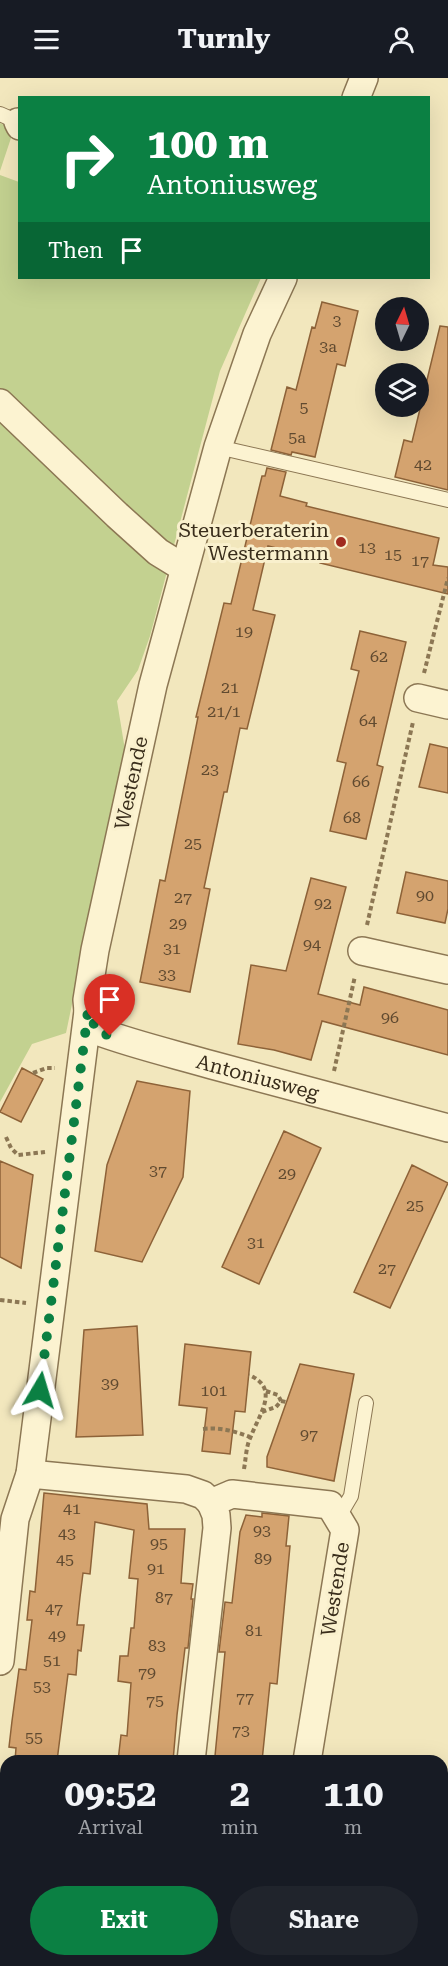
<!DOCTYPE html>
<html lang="en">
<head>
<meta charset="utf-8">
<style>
	:root { --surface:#171b24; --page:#20242c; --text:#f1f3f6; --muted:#9ea1a6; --accent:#0b8043 }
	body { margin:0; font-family:"Roboto Serif",serif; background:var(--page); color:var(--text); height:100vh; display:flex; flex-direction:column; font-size:22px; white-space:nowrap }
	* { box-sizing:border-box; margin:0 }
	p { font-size:20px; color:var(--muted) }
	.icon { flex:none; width:33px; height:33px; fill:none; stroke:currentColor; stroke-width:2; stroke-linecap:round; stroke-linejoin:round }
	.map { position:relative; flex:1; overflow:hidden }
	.panel { position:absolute; left:0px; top:1677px; width:448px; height:212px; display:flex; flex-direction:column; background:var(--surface); border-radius:18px 18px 0 0; box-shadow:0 6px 24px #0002 }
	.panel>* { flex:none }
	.hud { position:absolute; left:18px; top:18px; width:412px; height:183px; border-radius:0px; box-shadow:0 6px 24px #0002; background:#0b8043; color:#fff; overflow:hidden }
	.needle { width:39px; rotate:5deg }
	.fabs { position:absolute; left:375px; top:219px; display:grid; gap:12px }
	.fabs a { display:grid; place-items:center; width:54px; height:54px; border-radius:50%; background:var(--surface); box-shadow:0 6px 24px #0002; font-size:30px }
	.pin { position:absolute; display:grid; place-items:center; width:51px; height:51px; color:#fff; margin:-62px -26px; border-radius:50% 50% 50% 0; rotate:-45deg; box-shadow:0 0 6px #0007 }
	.pin .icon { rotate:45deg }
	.me { position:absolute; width:66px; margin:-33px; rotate:7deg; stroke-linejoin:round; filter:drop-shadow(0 0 4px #0008) }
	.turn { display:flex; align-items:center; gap:21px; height:126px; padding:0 30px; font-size:27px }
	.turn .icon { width:78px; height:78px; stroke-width:2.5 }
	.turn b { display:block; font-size:42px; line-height:51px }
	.then { display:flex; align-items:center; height:57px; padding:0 30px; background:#0003; gap:12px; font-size:22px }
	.eta { display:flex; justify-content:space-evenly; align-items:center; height:102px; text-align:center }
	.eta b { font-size:36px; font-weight:700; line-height:42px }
	.primary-button { display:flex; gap:12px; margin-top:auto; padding:12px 30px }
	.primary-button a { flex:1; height:69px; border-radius:36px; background:var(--accent); color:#fff; font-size:24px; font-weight:700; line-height:69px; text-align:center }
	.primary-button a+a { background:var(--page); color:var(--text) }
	header { display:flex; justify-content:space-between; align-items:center; height:78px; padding:0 30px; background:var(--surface); font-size:27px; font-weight:700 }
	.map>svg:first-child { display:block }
	.green { fill:#c3d190 }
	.building { fill:#d4a36f; stroke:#8d6238; stroke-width:1.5 }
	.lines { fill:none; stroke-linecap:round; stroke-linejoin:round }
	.lane-casing { stroke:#8c7754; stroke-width:16 }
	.street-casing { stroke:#8c7754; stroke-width:30 }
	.path { stroke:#8c7754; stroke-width:4; stroke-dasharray:4.5 3; stroke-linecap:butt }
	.lane { stroke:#fcf3d1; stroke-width:14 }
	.street { stroke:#fcf3d1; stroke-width:27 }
	.route { stroke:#0b8043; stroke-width:10; stroke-dasharray:0 18 }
	.poi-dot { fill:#a02b1f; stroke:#f9f0cd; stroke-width:2 }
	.labels { text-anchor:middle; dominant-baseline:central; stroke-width:6; stroke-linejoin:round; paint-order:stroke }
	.number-label { font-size:16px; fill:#604a30 }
	.poi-label { font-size:20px; fill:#392d1b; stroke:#f9f0cd; text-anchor:end }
	.street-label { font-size:20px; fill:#392d1b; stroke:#f9f0cd }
</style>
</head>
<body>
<header><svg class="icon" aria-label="menu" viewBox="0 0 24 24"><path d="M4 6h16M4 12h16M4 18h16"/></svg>Turnly<svg class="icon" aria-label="person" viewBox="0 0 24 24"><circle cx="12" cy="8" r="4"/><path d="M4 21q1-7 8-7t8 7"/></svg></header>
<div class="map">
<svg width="448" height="1888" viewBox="0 0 448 1888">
	<rect width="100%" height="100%" fill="#f2e7bd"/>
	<path class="green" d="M0 45 14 51 0 93Z
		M0 97 19 104 20 200H261L220 293 150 558 138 592 117 623 125 672 66 955 32 966 0 1024Z"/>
	<path class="building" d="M322 224 358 233 345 288 337 286 315 379 292 374 291 377 271 372 287 309 296 312 312 249 315 250Z
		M440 248 448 249V412L395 399 404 362 412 364Z
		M267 390 286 394 280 418 307 425 306 428 439 460 433 487 448 489V516L320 485 321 481 268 468 253 532 275 537 247 651 240 650 227 714H224L204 810 210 811 190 914 140 904 160 802 165 803 198 639H196L224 525 231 526 262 398H265Z
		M360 553 406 564 377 687 383 689 366 761 330 753 346 685 337 683 359 593 351 591Z
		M430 666 448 670V715L419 709Z
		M406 794 448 803V831L445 845 397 835Z
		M311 800 346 809 318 916 360 927 364 909 448 932V977L322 943 311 982 274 972 238 966 251 887 286 893Z
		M22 990 43 1001 21 1044 0 1034Z
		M137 1003 190 1013 183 1099 142 1184 95 1173 107 1087Z
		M284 1053 321 1070 259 1206 222 1189Z
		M0 1083 33 1097 21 1190 0 1179Z
		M412 1087 448 1105 390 1230 354 1214Z
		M137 1248 143 1357 76 1359 84 1252Z
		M185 1266 251 1274 245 1334 235 1333 230 1376 202 1373 207 1330 179 1327Z
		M300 1286 354 1296 334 1403 267 1389V1379Z
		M44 1415 147 1426 149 1451H185L181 1505 193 1506 191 1521H193L188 1570H185L177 1637 173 1683H118L121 1657 127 1658 131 1605 118 1603 120 1578H128L131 1550H134L138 1501 129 1500 134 1452 95 1444 90 1496 83 1495 80 1519 77 1547H84L81 1573 78 1572 76 1597 68 1596 57 1683H15L16 1670 9 1669 12 1643 19 1591 26 1592 32 1542H27L30 1513 35 1514Z
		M262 1435 289 1438 286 1468H290L277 1606 270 1605 262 1683H255L215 1678 225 1574H219L225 1524 232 1525 240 1454 246 1437 262 1439Z"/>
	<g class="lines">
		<defs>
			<path id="lane" d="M0 36 18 44
				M218 369 448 422
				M338 1440 351 1418 366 1325
				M296 1888 297 1882"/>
			<g id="street">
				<path d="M356 20 364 0"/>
				<path d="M18 44 20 48"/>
				<path id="s1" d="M283 200 257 256 218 369 153 607 95 872 87 922 88 933 97 953C135 967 174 976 212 987 291 1008 369 1029 448 1050"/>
				<path d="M0 325 117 437 158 474 184 490"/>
				<path d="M418 620 448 627"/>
				<path d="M362 873 448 892"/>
				<path d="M30 1396 186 1411 203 1417 211 1425 232 1416 330 1427 345 1452 307 1683"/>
				<path d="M0 1583 15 1441 30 1396 88 933"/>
				<path d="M191 1683 217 1450 216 1437 211 1425"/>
				<path d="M0 1744 6 1747"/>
			</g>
		</defs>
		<use href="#lane" class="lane-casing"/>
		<use href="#street" class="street-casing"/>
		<path class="path" d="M424 595 448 500
			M367 847 413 644
			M334 993 355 898
			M33 995 47 990H55
			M6 1059 11 1070 18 1077 45 1074
			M0 1222 26 1225
			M281 1323 286 1324
			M262 1334 276 1329 281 1323 278 1317 266 1313
			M203 1351C220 1349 234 1353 250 1359
			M244 1391C246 1380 246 1368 251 1358 260 1335 280 1310 249 1297
			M442 1878 448 1879
			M71 1882 78 1888H82
			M22 1888 29 1882
			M120 1888 121 1882"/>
		<use href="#lane" class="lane"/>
		<use href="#street" class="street"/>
	</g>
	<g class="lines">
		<path class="route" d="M40 1312 88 933 97 953 110 958"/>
	</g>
	<circle class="poi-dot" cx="341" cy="464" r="6"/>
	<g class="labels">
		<g class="number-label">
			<text x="337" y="242">3</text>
			<text x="328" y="268">3a</text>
			<text x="304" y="329">5</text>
			<text x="297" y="359">5a</text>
			<text x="423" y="386">42</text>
			<text x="367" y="469">13</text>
			<text x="393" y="476">15</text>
			<text x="420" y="482">17</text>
			<text x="244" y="553">19</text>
			<text x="379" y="578">62</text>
			<text x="230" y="609">21</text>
			<text x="224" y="633">21/1</text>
			<text x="368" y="642">64</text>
			<text x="210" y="691">23</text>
			<text x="361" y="703">66</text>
			<text x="352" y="739">68</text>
			<text x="193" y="765">25</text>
			<text x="425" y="817">90</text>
			<text x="183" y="819">27</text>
			<text x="323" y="825">92</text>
			<text x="178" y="845">29</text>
			<text x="312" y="866">94</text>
			<text x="172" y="870">31</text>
			<text x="167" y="896">33</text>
			<text x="390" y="939">96</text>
			<text x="158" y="1092">37</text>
			<text x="287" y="1095">29</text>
			<text x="415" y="1127">25</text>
			<text x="256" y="1164">31</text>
			<text x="387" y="1190">27</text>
			<text x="110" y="1305">39</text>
			<text x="214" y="1312">101</text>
			<text x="309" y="1356">97</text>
			<text x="72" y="1430">41</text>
			<text x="262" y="1452">93</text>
			<text x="67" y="1455">43</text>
			<text x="159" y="1465">95</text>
			<text x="263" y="1480">89</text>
			<text x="65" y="1481">45</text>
			<text x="156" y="1490">91</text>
			<text x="164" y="1519">87</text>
			<text x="54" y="1530">47</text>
			<text x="254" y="1552">81</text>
			<text x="57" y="1557">49</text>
			<text x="157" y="1567">83</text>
			<text x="52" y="1582">51</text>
			<text x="147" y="1594">79</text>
			<text x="42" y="1608">53</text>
			<text x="245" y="1619">77</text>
			<text x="155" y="1622">75</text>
			<text x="241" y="1652">73</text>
			<text x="34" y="1659">55</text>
		</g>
		<g class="poi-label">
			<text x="329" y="452">Steuerberaterin<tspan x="329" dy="23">Westermann</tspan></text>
		</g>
		<g class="street-label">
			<text transform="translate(131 705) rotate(-78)">Westende</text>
			<text stroke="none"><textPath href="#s1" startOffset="950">Antoniusweg</textPath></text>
			<text transform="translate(335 1511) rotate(-81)">Westende</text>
		</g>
	</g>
</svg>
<div class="fabs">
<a><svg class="needle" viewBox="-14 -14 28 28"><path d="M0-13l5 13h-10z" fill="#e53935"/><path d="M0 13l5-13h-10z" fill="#9ea1a6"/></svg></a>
<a><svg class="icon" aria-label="layers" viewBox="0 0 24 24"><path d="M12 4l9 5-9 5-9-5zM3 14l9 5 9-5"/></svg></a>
</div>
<div class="pin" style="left:110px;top:958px;background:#d93025"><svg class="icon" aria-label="arrive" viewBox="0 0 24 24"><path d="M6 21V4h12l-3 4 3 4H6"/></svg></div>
<svg class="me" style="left:40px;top:1312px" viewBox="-20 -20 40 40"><path d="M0-17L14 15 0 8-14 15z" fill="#0b8043" stroke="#fff" stroke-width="4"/></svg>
<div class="hud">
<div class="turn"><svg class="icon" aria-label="right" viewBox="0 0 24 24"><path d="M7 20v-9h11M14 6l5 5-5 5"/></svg><div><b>100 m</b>Antoniusweg</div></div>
<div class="then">Then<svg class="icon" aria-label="arrive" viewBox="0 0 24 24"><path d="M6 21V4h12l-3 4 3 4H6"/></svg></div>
</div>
<section class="panel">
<div class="eta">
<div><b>09:52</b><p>Arrival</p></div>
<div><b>2</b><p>min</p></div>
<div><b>110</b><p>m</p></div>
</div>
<div class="primary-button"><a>Exit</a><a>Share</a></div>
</section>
</div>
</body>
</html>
